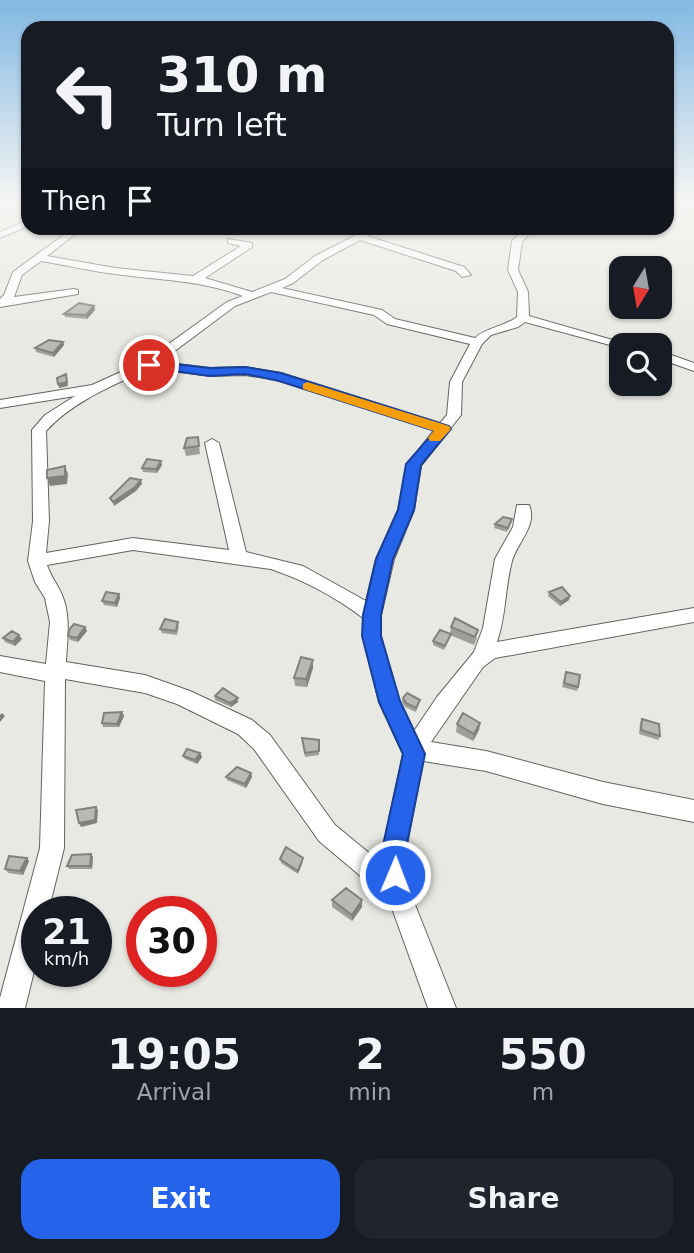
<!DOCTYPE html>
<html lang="en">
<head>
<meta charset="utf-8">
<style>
	:root { --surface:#171b24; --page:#20242c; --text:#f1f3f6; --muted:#9ea1a6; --accent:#2563eb }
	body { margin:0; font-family:"DejaVu Sans",sans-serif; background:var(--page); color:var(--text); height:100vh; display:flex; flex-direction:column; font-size:26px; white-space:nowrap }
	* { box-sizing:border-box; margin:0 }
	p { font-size:23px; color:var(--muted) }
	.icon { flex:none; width:38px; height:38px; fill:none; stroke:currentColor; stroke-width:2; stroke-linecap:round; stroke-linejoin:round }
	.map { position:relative; height:1008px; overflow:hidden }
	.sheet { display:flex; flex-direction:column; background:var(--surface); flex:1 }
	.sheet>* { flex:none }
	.hud { position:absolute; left:21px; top:21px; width:653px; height:214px; border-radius:21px; box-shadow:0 2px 5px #0004; background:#171b24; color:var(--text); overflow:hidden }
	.needle { width:46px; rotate:191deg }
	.buttons { position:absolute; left:609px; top:256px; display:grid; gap:14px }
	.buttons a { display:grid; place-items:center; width:63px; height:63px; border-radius:14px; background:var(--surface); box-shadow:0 2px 5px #0004; font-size:35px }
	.speed { position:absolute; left:21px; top:896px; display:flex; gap:14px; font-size:35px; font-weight:700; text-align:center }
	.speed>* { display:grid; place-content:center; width:91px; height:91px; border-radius:50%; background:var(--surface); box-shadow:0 2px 5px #0004; line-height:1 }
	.speed small { font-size:18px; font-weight:400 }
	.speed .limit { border:10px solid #d22; background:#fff; color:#111 }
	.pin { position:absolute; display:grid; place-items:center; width:60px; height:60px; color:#fff; margin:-30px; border:4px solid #fff; border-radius:50%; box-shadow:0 2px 7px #0007 }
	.me { position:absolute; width:77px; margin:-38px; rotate:1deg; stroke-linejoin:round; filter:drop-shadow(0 0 5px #0008) }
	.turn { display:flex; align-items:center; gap:24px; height:147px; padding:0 21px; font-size:32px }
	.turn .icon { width:91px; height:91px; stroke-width:2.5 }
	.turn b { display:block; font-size:49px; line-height:60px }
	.then { display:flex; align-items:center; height:66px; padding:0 21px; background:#0003; gap:14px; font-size:26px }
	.eta { display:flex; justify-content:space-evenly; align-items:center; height:119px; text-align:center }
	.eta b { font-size:42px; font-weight:800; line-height:49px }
	.action { display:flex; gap:14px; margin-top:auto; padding:14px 21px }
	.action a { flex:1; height:80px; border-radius:21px; background:var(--accent); color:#fff; font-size:28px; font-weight:800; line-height:80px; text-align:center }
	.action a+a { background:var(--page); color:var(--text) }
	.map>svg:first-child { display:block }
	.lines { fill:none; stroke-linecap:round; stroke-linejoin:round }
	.minor-casing { stroke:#64635f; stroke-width:2 }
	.minor { fill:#fff; fill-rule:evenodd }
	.wall { fill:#9f9e9a }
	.shaded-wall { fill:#82817d }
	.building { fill:#b9b8b3; stroke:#82817d; stroke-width:2 }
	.route { fill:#2563eb; stroke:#184099; stroke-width:2 }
	.slow { fill:#f59e0b }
</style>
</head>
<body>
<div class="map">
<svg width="694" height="1008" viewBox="0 0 694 1008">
	<rect width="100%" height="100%" fill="#e9e9e4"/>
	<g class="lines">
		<defs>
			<path id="minor" d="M28 220V226L0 238V232Z
				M73 228H83L47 256 115 268 193 276 241 246 228 243V239L252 243V247L205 278 252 292 285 279 315 256 370 228H380L367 236 464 267 471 275 462 277 456 271 360 240 323 260 293 283 282 288 382 310 395 319 475 338C487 327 504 327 517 317L518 292 508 270 512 241 525 228H534L522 242 518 270 528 292 529 316 630 345H621V348L525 322 518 327 491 335 482 344 462 382 461 415 421 466 414 510 394 559 381 615V636L399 701 414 731 437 697 474 652 483 628 495 559 513 527 517 505H529C538 525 517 543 512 561 505 587 506 616 497 642L694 608V622L495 658 483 667 431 742 486 751 603 782 694 800V822L603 804 486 771 423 761 404 859 410 892 456 1008H428L389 900 319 841 254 749 238 734 177 704 145 693 65 679 64 848 48 912H37V959L25 1008H0V998L40 848 45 681 0 672V656L46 664 50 622 45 598 35 582 28 561 33 521 32 430 45 415 75 396 0 408V400L92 385 145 361 227 302 243 296C200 280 159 280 115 274 90 271 65 265 41 261L22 275 14 297 74 289 78 290V294L0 307V299L4 295 13 272ZM271 292 374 315 387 324 470 344 450 382 447 415 440 423 281 373 245 367 210 368 160 362 235 306ZM151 368 210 376 245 375 279 380 434 430 407 465 398 510 376 559 366 601 303 566 246 552 219 443 212 439 205 443 229 550 133 538 46 553 49 521 46 431C73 401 114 385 151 368ZM133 550 271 569C303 580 336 597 363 618V636L379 702 403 754 380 862 335 825 270 735 252 720 190 691 145 675 66 662C67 640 71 616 62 595 58 585 51 577 47 565Z
				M660 351 694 363V371L660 359Z"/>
		</defs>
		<use href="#minor" class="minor-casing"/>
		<use href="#minor" class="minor"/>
	</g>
	<path class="wall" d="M165 228H184L179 231 165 229Z
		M94 306 95 310 87 319 65 317 64 314Z
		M63 342 64 345 54 357 36 352 35 348Z
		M198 437 200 454 186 456 184 448Z
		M162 465 157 473 143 472 142 468Z
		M512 519 507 532 494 528 495 524Z
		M549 592 569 600 560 606 548 596Z
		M119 594 120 598 117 607 104 605 102 601Z
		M455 618 477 638 474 645 450 635 444 650 433 645V641L450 634 451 627Z
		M179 626 177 635 162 633 160 629Z
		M85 627 87 631 78 642 70 640 68 636Z
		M3 638 22 639 15 646 5 642Z
		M313 668 307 687 295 686 294 678Z
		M566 672 578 687 577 691 562 687Z
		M215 696 238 702 231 707 215 700Z
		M403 698 420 700 416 712 405 707 402 702Z
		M122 712 124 716 119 727H103L102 723Z
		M642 719 660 736 658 740 639 734 640 723Z
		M480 723 479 730 473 741 456 732 457 724Z
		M302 738 319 740V755L305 757Z
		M200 753 202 757 197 764 185 759 183 756Z
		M251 773 252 777 246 788 227 780 226 777Z
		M91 854 93 857 92 869H69L67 866Z
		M280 859 303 862 298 874 281 863Z
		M29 861 23 875 8 873 5 869Z
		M332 900 362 907 352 921 332 907Z"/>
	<path class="shaded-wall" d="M94 306 95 310 87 319 86 315Z
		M63 342 64 345 54 357 53 353Z
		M66 374 68 386 59 388 58 384Z
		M161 461 162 465 157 473 156 469Z
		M65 466 68 474 67 484 50 486 47 478Z
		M141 480 142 484 136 491 114 506 113 502Z
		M119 594 120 598 117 607 115 603Z
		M570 596 569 600 560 606 561 602Z
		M85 627 87 631 78 642 77 638Z
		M19 635 22 639 15 646 13 642Z
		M313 660V668L307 687 306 679Z
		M238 698V702L231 707 230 703Z
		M122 712 124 716 119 727 117 724Z
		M2 713 5 716 0 722V715Z
		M480 723 479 730 473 741 474 734Z
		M200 753 202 757 197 764 195 760Z
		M251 773 252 777 246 788 245 784Z
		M96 807 98 810 97 823 81 827 79 823Z
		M91 854 93 857 92 869 90 866Z
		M27 858 29 861 23 875 20 871Z
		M362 900V907L352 921V915Z"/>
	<path class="building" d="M79 303 94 306 86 315 64 314Z
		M49 340 63 342 53 353 35 348Z
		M66 374 67 382 58 384 57 378Z
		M198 437 199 446 184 448 187 438Z
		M147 459 161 461 156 469 142 468Z
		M65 466V476L47 478V470Z
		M130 478 141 480 135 487 113 502 110 498Z
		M503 517 512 519 508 528 495 524Z
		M562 587 570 596 561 602 549 592Z
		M106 592 119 594 115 603 102 601Z
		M455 618 478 630 475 637 451 627Z
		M165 619 178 622 176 631 160 629Z
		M74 624 85 627 77 638 68 636 69 630Z
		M440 630 451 634 445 646 433 641Z
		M12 631 19 635 13 642 3 638Z
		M301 657 313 660 306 679 294 678Z
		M566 672 580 675 578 687 564 683Z
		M223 688 238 698 230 703 215 696Z
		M407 693 420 700 416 708 406 703 403 698Z
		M122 712 117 724 102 723 104 713Z
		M463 713 480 723 474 734 457 724Z
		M642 719 659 724 660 736 641 730Z
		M302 738 319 740V751L305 753Z
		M187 749 200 753 195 760 183 756Z
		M237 767 251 773 245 784 226 777Z
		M96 807 95 820 79 823 76 810Z
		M286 847 303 858 298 871 280 859Z
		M91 854 90 866H67L72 855Z
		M9 856 27 858 20 871 5 869Z
		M346 888 362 900 352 915 332 900Z"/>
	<linearGradient id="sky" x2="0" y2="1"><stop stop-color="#82b8e3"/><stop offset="0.59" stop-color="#f5f5f3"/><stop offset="1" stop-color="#f5f5f3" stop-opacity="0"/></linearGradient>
	<rect width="694" height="341" fill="url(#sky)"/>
	<path class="route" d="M149 361 210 368 245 367 281 373 449 426 451 429 421 465 414 510 393 559 381 615V636L400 701 425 754 404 859 407 875 404 884 395 888 386 884 380 859 403 754 379 702 362 636 363 615 376 559 398 510 406 464 435 431 279 381 245 374 210 376 144 367 142 365Z"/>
	<path class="slow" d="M307 382 449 426 451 429 440 441H430L428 438 434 431 303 389V384Z"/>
</svg>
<div class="buttons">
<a><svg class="needle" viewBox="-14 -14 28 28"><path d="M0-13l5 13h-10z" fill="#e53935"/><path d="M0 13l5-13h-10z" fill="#9ea1a6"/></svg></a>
<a><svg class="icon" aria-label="search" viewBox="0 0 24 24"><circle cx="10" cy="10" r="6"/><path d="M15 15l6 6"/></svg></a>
</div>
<div class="speed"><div>21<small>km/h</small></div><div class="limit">30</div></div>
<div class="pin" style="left:149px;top:365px;background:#d93025"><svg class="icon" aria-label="arrive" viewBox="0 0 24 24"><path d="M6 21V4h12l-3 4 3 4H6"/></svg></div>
<svg class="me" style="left:395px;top:875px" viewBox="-20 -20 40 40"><circle r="17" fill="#2563eb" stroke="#fff" stroke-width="3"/><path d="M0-11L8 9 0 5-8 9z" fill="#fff"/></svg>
<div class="hud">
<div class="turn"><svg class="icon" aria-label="left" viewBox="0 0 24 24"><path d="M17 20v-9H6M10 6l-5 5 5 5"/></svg><div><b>310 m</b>Turn left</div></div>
<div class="then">Then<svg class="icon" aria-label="arrive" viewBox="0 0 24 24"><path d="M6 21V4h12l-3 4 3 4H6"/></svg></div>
</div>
</div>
<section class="sheet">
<div class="eta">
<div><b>19:05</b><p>Arrival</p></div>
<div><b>2</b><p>min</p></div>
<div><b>550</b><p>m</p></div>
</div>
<div class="action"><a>Exit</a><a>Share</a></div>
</section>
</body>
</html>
